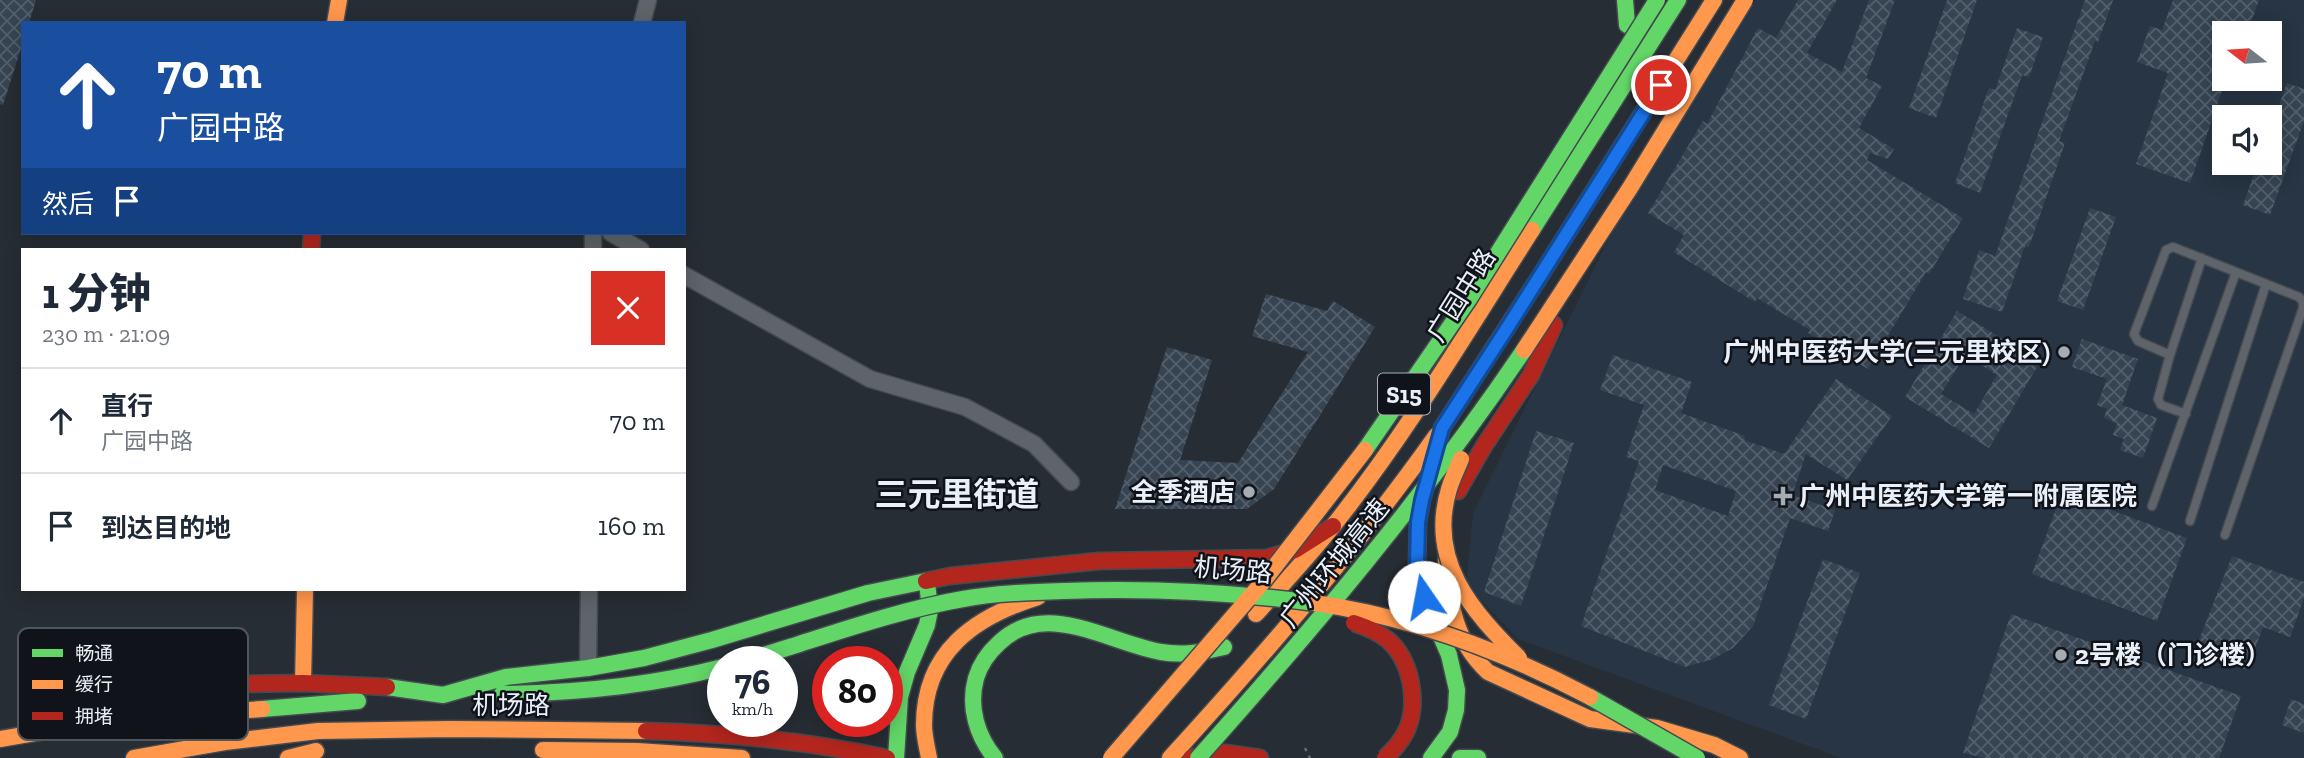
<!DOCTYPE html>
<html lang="zh">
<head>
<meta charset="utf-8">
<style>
	:root { --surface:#fff; --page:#f2f2f3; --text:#1f2937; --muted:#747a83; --line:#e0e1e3 }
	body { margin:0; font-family:"Zilla Slab","Noto Sans SC",serif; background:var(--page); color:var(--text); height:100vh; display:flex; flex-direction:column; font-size:26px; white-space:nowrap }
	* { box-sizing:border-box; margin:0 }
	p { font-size:23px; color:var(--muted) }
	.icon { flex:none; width:38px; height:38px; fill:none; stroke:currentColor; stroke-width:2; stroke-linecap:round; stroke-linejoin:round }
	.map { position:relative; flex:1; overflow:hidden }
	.details { position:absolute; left:21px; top:248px; width:665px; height:343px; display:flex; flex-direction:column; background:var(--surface); border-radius:0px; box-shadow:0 4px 18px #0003 }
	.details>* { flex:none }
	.guide { position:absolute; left:21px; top:21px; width:665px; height:214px; border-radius:0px; box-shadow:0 4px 18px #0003; background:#1a4fa0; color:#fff; overflow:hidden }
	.needle { width:46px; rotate:287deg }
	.controls { position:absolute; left:2212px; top:21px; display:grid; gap:14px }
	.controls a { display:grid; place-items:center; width:70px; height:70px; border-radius:0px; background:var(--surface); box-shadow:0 4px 18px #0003; font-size:35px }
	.speed { position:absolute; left:707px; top:646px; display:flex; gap:14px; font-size:35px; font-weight:700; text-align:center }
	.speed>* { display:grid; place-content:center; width:91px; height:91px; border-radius:50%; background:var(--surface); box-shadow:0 4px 18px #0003; line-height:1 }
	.speed small { font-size:18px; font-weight:400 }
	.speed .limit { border:10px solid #d22; background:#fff; color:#111 }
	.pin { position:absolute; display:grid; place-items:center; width:60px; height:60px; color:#fff; margin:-30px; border:4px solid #fff; border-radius:50%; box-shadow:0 2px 7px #0007 }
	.me { position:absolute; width:77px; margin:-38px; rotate:348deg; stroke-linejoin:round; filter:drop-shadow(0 0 5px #0008) }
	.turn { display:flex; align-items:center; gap:24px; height:147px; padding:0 21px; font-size:32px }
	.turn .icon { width:91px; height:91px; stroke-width:2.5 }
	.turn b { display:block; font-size:49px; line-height:60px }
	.then { display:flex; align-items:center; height:66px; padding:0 21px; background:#0003; gap:14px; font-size:26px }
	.round { display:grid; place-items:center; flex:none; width:74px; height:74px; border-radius:0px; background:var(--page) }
	.headline { display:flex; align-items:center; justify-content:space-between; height:119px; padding:0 21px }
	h1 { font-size:42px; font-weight:800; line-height:52px }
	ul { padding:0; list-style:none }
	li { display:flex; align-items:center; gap:21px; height:105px; padding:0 21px; border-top:2px solid var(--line) }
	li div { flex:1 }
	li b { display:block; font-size:26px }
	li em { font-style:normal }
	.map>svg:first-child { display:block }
	.built { fill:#273544; fill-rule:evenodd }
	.building { fill:url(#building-cross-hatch); fill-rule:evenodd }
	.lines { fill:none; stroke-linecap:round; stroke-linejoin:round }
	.lane-casing { stroke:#444a4f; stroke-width:11 }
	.street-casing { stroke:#444a4f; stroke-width:19 }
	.fast-casing { stroke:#444a4f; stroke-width:19 }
	.slow-casing { stroke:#444a4f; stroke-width:19 }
	.jam-casing { stroke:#444a4f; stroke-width:19 }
	.path { stroke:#676b70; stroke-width:2.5; stroke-dasharray:3.5 5; stroke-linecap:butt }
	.lane { stroke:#5f646a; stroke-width:8 }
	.street { stroke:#5f646a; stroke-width:16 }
	.fast { stroke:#63d668; stroke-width:16 }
	.slow { stroke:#ff974d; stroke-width:16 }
	.jam { stroke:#b3261e; stroke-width:16 }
	.fast-bridge-casing { stroke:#444a4f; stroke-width:19; stroke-linecap:butt }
	.slow-bridge-casing { stroke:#444a4f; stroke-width:19; stroke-linecap:butt }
	.jam-bridge-casing { stroke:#444a4f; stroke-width:19; stroke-linecap:butt }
	.fast-bridge { stroke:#63d668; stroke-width:16 }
	.slow-bridge { stroke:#ff974d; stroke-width:16 }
	.jam-bridge { stroke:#b3261e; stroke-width:16 }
	.route-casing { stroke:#114b97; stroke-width:18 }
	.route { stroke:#1a73e8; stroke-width:12 }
	.poi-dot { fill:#a5acb4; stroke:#10141a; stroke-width:2.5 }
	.labels { text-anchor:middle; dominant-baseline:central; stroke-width:5; stroke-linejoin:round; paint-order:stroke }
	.shield { fill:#10141a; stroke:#a8aeb6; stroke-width:2 }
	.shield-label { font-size:24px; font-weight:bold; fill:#e9f0f9 }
	.street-label { font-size:26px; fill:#e9f0f9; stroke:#10141a }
	.poi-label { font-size:26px; font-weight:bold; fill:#e9f0f9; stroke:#10141a; text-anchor:end }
	.district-label { font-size:33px; font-weight:bold; fill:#e9f0f9; stroke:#10141a }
	.key { fill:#10141a; stroke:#51565d; stroke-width:2 }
	.key-label { font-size:19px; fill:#e9f0f9 }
</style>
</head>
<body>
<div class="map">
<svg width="2304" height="758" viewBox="0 0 2304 758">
	<defs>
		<pattern id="building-cross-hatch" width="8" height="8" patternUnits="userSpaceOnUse" patternTransform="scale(1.75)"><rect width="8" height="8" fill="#364452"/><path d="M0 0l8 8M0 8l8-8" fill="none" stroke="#535f6c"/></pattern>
	</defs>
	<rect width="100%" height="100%" fill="#272d34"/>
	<path class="built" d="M1755 0H2304V758H1841L1518 639 1466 584 1473 513 1615 226ZM2224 33H2270V79H2224ZM2224 117H2270V163H2224Z"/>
	<path class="building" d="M0 0H36L29 23H23V42L3 105 0 104Z
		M1798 0H1837L1807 53 1842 72 1869 0H1895L1866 78 1882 86 1859 128 1894 149 1888 159 1870 153 1867 160 1963 218 1929 274 1926 272 1868 369 1808 333 1810 330 1757 298 1755 302 1674 252 1684 235 1648 213 1703 121 1707 124 1758 28 1776 38Z
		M1947 0H1977L1936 118 1909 108Z
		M2085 0H2113L2098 42 2095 41 2059 141 2065 143 2029 247 2025 246 2002 312 1963 299 1979 250 1995 256Z
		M2173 0H2259L2247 33H2224V85L2190 183 2136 164 2168 73 2137 62 2150 26 2162 30Z
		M2017 28 2043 37 2029 77 2022 75 1980 193 1955 183 1989 88 1995 90Z
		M2287 83 2304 89V121L2270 215 2243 205 2258 163H2270V130Z
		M2090 208 2116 217 2083 310 2057 301Z
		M1266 294 1327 311 1333 301 1375 327 1274 489 1247 509H1115L1167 347 1212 360 1180 460 1238 463 1308 352 1252 336Z
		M1957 311 2040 362 1989 448 1905 397ZM1965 355 1997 375 1974 414 1941 394Z
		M2082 339 2138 359 2122 405 2157 418 2143 458 2120 450 2124 439 2113 435 2117 423 2104 418 2107 409 2097 405 2107 379 2072 367Z
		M1613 355 1692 382 1681 413 1745 436 1744 440 1784 454 1836 379 1892 416 1847 480 1806 454 1792 495 1835 510 1828 531 1790 518 1753 626 1733 648 1713 659 1685 667 1581 626 1639 461 1626 457 1644 405 1600 390ZM1663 465 1736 491 1728 516 1655 490Z
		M1536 431 1574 443 1521 606 1484 592Z
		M2062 492 2187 538 2157 621 2032 574Z
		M2232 556 2304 582V598L2290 637 2263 627 2247 670 2195 650Z
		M1823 559 1860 573 1806 719 1769 705Z
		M2011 614 2241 696 2219 758H1985L1963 753Z
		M2291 699 2304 704V733L2282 725Z"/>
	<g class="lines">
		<defs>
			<path id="lane" d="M2170 355 2202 258
				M2186 414 2161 405 2158 399 2170 355 2138 341 2134 334 2166 250 2173 247 2299 297 2303 302V308L2225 535
				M2152 506 2236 272
				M2190 521 2266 284"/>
			<path id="street" d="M642 23 648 0
				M611 233 641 250
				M593 250V233
				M684 275 870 379 965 407 1034 444 1071 482
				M588 668 589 590"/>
			<path id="fast" d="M1625 0 1627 25
				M1532 230 1678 0
				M741 662 793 646
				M387 687 443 695 506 677 588 668 644 658 712 640 868 593 926 581
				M502 694C577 693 650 686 723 667
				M262 709 358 701
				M896 758 900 697 907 672 927 625 930 610 927 582
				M995 758C977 736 968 707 976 678 980 665 989 652 999 643 1045 598 1109 643 1161 652 1183 656 1202 652 1224 647
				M1431 758 1450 732 1456 710 1457 690 1449 655 1424 597 1417 565 1418 522 1422 500 1442 428 1537 281
				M1460 758H1478"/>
			<path id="slow" d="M335 23 339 0
				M1537 281 1714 0
				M1446 560C1450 605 1454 640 1488 672L1590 719 1657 728 1714 745 1740 758
				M1256 614C1282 585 1309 556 1333 526 1407 433 1468 330 1532 230
				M303 683 305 590
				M0 739 104 721 262 709
				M543 750 637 751 742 758
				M134 758 225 742 318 731 450 729 646 731
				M288 758 316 751
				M929 758C927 747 924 736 924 725 924 652 974 617 1038 597
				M1170 758C1264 655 1355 550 1436 436"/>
			<path id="jam" d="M311 250 312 233
				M1458 491 1484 446 1531 375 1554 325
				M926 581 950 576 1099 561 1267 558 1295 550 1333 526
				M104 721 142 705 177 694 236 684 303 683 387 687
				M646 731C727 733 807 741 887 758
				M1191 758 1226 753 1260 758"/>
		</defs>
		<use href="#lane" class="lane-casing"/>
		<use href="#street" class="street-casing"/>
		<use href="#fast" class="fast-casing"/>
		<use href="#slow" class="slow-casing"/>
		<use href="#jam" class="jam-casing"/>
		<path class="path" d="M1305 748 1310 758"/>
		<use href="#lane" class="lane"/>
		<use href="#street" class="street"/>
		<use href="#fast" class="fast"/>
		<use href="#slow" class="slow"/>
		<use href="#jam" class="jam"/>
		<defs>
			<path id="fast-bridge" d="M1365 450 1469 299 1657 0
				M793 646C849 628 905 609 963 599 996 593 1030 592 1064 591 1148 588 1231 592 1315 603
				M1590 697 1697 758
				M1198 758C1314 628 1426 495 1524 350"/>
			<path id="slow-bridge" d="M1524 350 1630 188 1745 0
				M1461 459C1457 469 1452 479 1449 489 1427 561 1472 611 1519 658
				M1315 603C1411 617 1505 652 1590 697
				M1111 758 1262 583 1365 450"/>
			<path id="jam-bridge" d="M1354 623C1366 627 1378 632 1388 640 1411 660 1418 700 1408 727 1403 740 1394 749 1385 758"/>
		</defs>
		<use href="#fast-bridge" class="fast-bridge-casing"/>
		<use href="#slow-bridge" class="slow-bridge-casing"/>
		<use href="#jam-bridge" class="jam-bridge-casing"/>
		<use href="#fast-bridge" class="fast-bridge"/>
		<use href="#slow-bridge" class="slow-bridge"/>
		<use href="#jam-bridge" class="jam-bridge"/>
	</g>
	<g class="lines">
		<defs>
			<path id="route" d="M1424 597 1417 565 1418 522 1422 500 1442 428 1504 333 1661 85"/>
		</defs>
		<use href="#route" class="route-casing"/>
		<use href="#route" class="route"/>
	</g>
	<g class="poi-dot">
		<circle cx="2064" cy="352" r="7"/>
		<circle cx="1249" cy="492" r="7"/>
		<path d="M1779.5 485.5h7v7h7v7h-7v7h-7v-7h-7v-7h7z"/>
		<circle cx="2061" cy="655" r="7"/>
	</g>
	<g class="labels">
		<rect class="shield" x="1378" y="373.5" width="52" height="41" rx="5"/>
		<g class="shield-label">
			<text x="1404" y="394">S15</text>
		</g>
		<g class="street-label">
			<text transform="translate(1461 295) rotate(-58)">广园中路</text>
			<text transform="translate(1334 563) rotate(-51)">广州环城高速</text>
			<text transform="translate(1233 570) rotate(5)">机场路</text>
			<text x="511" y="705">机场路</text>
		</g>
		<g class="poi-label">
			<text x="2050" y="352">广州中医药大学(三元里校区)</text>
			<text x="1235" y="492">全季酒店</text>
			<text x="1799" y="496" text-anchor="start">广州中医药大学第一附属医院</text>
			<text x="2075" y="655" text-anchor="start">2号楼（门诊楼）</text>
		</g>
		<g class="district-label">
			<text x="957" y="494">三元里街道</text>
		</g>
	</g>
	<rect x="18" y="628" width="230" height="112" rx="10" class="key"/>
	<rect x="32" y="649" width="31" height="8" fill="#63d668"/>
	<rect x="32" y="680" width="31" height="9" fill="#ff974d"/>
	<rect x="32" y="712" width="31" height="8" fill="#b3261e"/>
	<g class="key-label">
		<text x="75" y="660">畅通</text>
		<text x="75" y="691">缓行</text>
		<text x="75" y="723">拥堵</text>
	</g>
</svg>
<div class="controls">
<a><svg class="needle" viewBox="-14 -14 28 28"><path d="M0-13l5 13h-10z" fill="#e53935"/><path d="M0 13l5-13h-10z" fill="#747a83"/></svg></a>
<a><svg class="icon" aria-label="sound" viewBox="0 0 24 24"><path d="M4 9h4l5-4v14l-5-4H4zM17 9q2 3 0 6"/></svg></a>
</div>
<div class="speed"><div>76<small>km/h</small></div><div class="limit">80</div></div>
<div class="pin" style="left:1661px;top:85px;background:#d93025"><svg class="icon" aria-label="arrive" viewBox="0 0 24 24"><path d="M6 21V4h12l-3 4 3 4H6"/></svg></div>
<svg class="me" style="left:1424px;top:597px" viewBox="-20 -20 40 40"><circle r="19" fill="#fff"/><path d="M0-13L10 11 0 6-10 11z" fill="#1a73e8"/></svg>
<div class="guide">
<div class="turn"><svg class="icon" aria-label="ahead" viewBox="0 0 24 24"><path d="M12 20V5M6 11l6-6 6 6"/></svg><div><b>70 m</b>广园中路</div></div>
<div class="then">然后<svg class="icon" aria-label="arrive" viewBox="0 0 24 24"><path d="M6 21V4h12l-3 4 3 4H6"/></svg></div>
</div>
<section class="details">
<div class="headline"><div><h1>1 分钟</h1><p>230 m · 21:09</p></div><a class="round" style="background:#d93025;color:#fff"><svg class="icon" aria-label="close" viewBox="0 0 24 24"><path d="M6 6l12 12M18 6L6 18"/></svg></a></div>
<ul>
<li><svg class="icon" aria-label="ahead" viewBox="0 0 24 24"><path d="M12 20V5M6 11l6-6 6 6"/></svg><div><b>直行</b><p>广园中路</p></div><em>70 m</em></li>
<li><svg class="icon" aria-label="arrive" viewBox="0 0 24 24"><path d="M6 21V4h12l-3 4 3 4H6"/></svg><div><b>到达目的地</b></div><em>160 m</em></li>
</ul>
</section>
</div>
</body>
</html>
